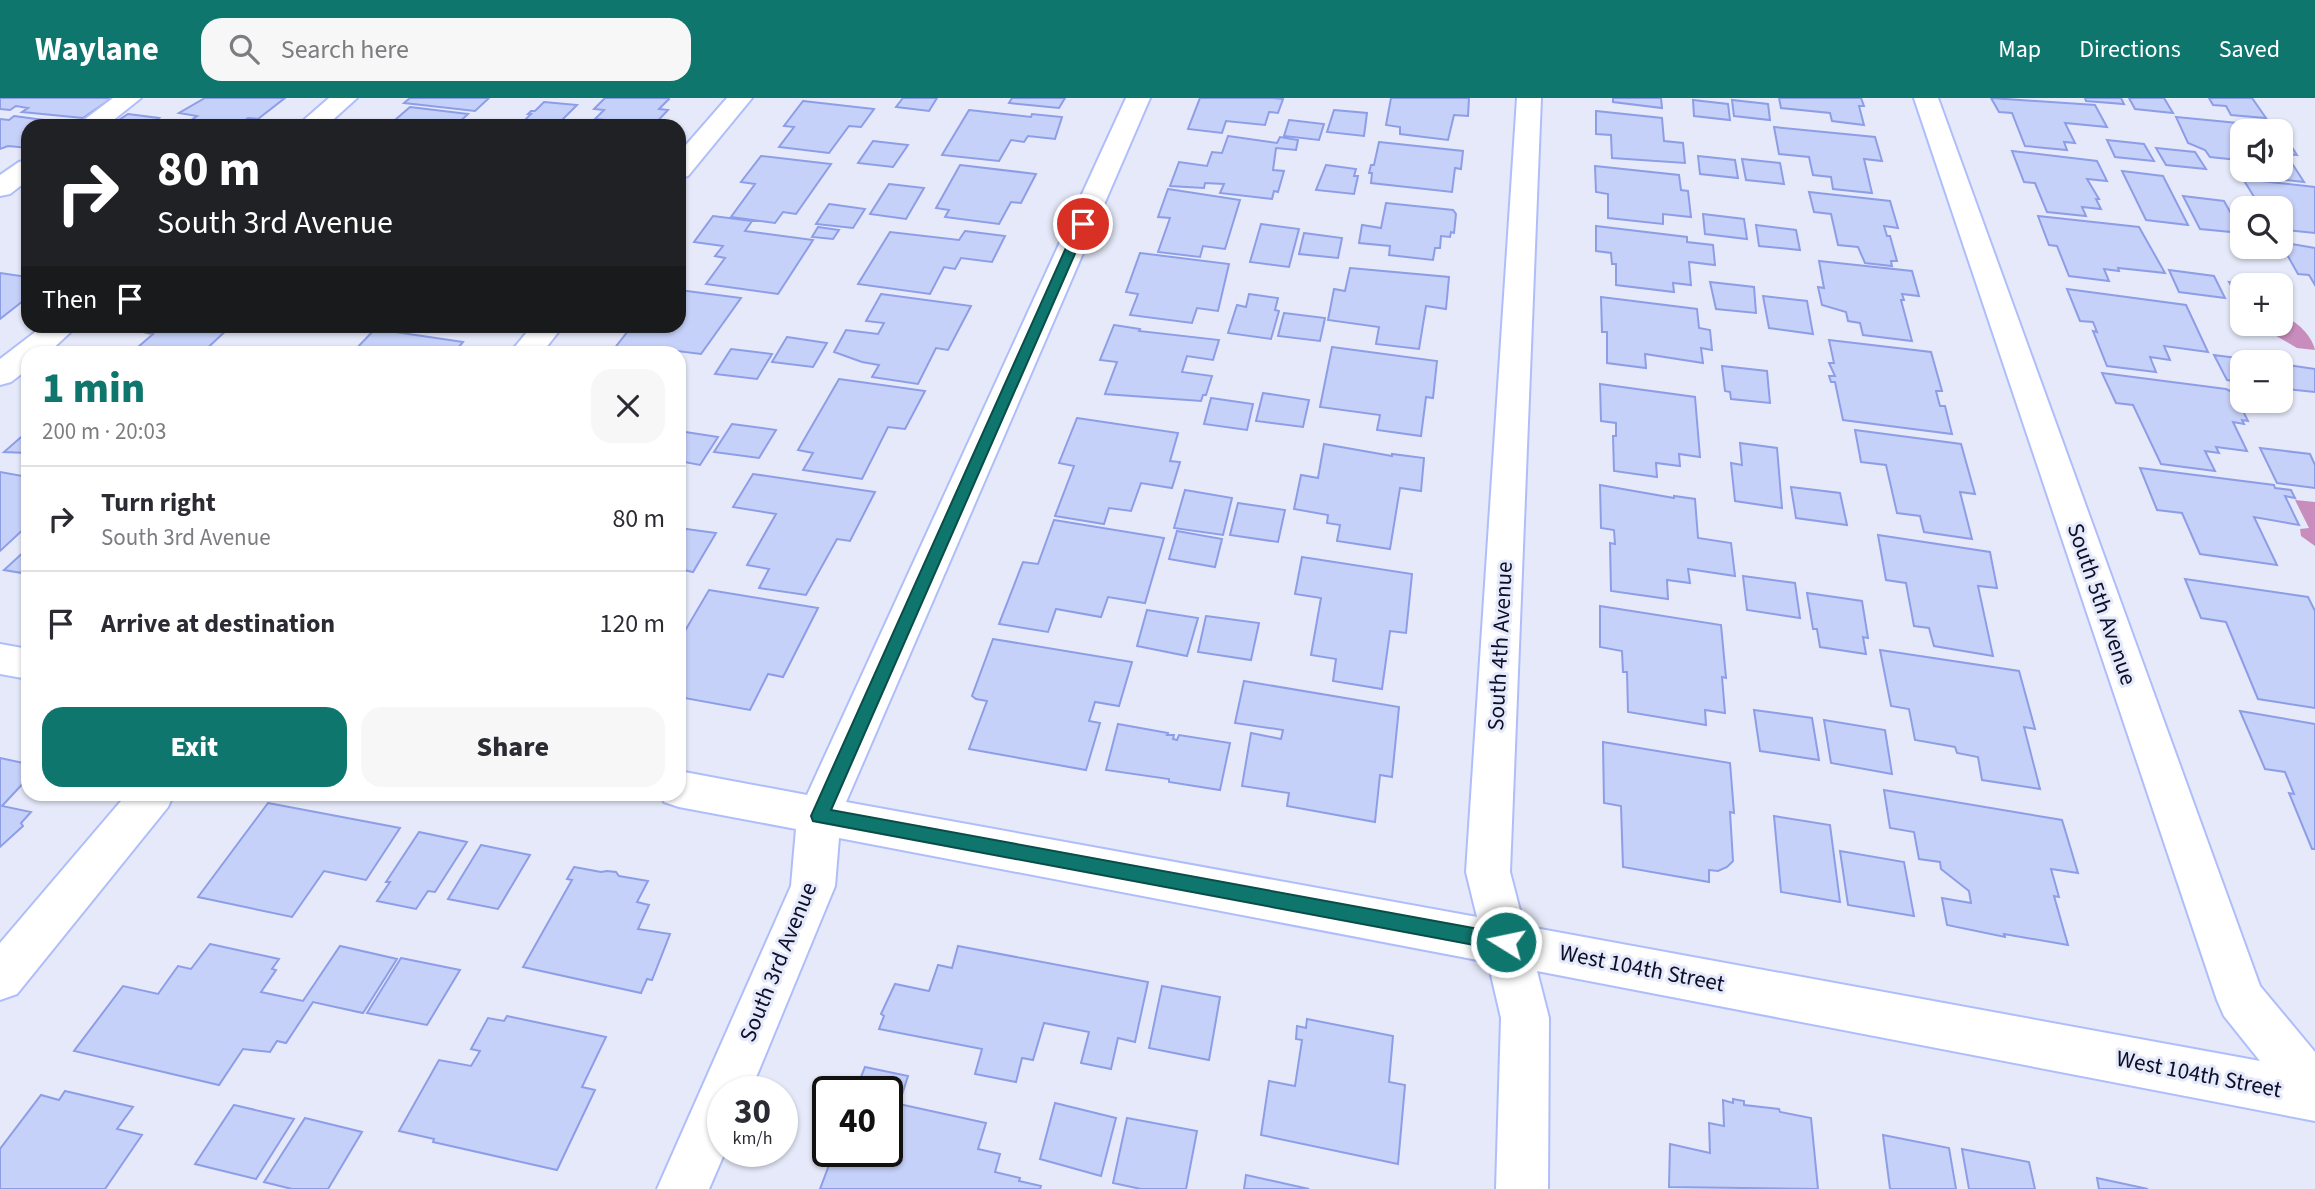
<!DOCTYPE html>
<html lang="en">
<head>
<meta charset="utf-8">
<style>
	:root { --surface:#fff; --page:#f7f7f7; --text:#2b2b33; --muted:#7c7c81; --line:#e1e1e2; --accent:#0f766e }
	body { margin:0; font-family:"Source Sans 3",sans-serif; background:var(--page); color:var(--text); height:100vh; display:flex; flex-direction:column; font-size:26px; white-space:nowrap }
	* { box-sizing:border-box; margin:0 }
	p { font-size:23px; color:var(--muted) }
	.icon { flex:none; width:38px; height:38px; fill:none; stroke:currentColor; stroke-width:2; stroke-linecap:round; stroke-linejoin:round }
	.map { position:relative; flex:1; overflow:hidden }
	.sheet { position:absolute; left:21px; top:248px; width:665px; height:455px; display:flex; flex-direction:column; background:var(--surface); border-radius:21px; box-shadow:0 2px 5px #0004 }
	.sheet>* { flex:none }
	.hud { position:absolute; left:21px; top:21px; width:665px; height:214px; border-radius:21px; box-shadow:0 2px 5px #0004; background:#202124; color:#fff; overflow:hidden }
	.fabs { position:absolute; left:2230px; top:21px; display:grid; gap:14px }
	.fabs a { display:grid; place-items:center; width:63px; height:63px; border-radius:14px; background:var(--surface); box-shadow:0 2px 5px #0004; font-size:35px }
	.speed { position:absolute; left:707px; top:978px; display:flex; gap:14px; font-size:35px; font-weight:700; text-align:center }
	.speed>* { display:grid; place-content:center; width:91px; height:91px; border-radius:50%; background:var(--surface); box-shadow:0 2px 5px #0004; line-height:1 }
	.speed small { font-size:18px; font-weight:400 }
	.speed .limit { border:4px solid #111; border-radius:10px; background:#fff; color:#111 }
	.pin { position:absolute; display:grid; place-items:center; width:60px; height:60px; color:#fff; margin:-30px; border:4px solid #fff; border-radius:50%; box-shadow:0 2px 7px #0007 }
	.me { position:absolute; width:77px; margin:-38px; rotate:280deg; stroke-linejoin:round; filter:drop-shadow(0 0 5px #0008) }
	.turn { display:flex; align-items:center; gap:24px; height:147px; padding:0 21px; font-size:32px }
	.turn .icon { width:91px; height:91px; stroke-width:2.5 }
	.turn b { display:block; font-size:49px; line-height:60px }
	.then { display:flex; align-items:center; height:66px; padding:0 21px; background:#0003; gap:14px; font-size:26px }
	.round { display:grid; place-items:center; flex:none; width:74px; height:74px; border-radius:21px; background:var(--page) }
	.head { display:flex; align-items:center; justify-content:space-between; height:119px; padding:0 21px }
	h1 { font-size:42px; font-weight:800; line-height:52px; color:var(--accent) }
	.button { display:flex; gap:14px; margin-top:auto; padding:14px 21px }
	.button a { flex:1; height:80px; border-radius:21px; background:var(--accent); color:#fff; font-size:28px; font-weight:800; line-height:80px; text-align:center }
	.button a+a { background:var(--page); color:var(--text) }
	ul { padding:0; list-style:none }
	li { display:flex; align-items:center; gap:21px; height:105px; padding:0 21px; border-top:2px solid var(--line) }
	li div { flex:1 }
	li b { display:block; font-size:26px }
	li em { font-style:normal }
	header { display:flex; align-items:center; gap:42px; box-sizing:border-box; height:98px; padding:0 35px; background:var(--accent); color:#fff }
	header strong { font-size:33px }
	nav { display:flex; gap:38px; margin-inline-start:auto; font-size:24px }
	.search { width:490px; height:63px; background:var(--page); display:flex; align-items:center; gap:18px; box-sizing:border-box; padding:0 24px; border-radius:21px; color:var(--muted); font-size:26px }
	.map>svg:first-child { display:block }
	.water { fill:#c88dbd }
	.building { fill:#c6d1f9; stroke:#8d9ee7; stroke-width:2 }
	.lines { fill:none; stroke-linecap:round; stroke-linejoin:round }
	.minor-casing { stroke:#afbefb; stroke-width:4 }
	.minor { fill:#fff; fill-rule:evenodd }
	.route { fill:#0f766e; stroke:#0a4d48; stroke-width:2 }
	.labels { text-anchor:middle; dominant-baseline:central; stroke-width:6; stroke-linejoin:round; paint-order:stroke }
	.street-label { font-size:23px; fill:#0b0f2a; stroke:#e5e9f9 }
</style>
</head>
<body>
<header>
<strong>Waylane</strong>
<div class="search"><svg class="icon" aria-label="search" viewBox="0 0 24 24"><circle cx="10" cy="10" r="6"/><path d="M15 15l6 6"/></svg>Search here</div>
<nav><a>Map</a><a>Directions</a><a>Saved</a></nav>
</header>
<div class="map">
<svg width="2315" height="1091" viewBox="0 0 2315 1091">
	<rect width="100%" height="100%" fill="#e5e9f9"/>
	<path class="water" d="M2280 217C2295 221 2312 237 2315 252L2297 250 2268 233 2266 226H2280Z
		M2295 402 2315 404V448L2301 438 2300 431 2309 430Z"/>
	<path class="building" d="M0 0H112L83 20 22 14 28 10 16 8 10 12 0 11Z
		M205 0H285L258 21 248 20 237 28H183L197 18 179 15Z
		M410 0H489L475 13 404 5Z
		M605 0H668L669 1 659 11 668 12 653 28H621L625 24 595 21 604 12 594 11Z
		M903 0H937L929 13 896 9Z
		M1012 0H1065L1059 10 1009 5Z
		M1200 0H1273L1283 1 1278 15 1269 14 1265 27 1226 23 1222 35 1188 31Z
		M1391 0H1469L1468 18 1454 17 1448 42 1400 36V29L1386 27Z
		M1613 0H1661L1662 10 1613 4Z
		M1779 0H1861L1864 8H1859L1864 27 1832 23 1830 15 1781 10Z
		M1991 0 2095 7 2107 29 2065 25 2075 45 2064 44 2067 52 2025 48 2012 15 1999 14Z
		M2085 0H2121L2124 6 2086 3Z
		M2129 0H2164L2173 15 2135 11Z
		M2209 0H2252L2266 20 2231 17 2226 8 2213 7Z
		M1693 2 1728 6 1730 22 1694 18Z
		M1732 2 1768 6 1770 22 1734 18Z
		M803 3 874 11 861 29 849 28 829 55 779 49 794 29 784 28Z
		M544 4 577 7 557 27 524 23 531 16H528L531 13H535Z
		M410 9 468 16 455 28H388Z
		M969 12 1031 19 1032 16 1062 19 1055 41 1028 38 1024 44 1011 42 999 63 942 57Z
		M1334 12 1367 15 1364 38 1327 34Z
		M1596 13 1662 20 1664 43 1683 45 1685 65 1612 60 1611 37 1596 36Z
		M128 16 159 20 148 28H110Z
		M14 18 74 26 28 28V50L8 48 0 51V21L9 22Z
		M2176 19 2279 29 2297 57 2286 56 2304 84 2267 80 2262 72H2280V33H2242V68L2238 62 2210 59 2205 52 2188 45Z
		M1289 22 1324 26 1319 42 1284 38Z
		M1774 29 1875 39 1882 63 1864 61 1872 95 1833 91 1831 79 1813 77 1809 59 1779 56Z
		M1228 38 1277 45 1280 39 1298 42 1296 52 1276 50 1273 72 1284 73 1278 94 1274 93 1272 101 1220 95 1224 86 1205 85 1204 90 1170 88 1179 64 1207 68 1212 54 1222 55Z
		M2107 42 2144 46 2154 63 2115 59Z
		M873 43 908 47 893 69 858 65Z
		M1379 44 1463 53 1461 71 1455 70 1452 94 1371 85 1372 75H1369L1371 67H1374Z
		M2156 50 2195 54 2206 71 2166 67Z
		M2012 53 2097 63 2107 83 2087 81 2099 101H2096L2101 111 2082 109 2086 118 2047 114 2035 85 2024 84Z
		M761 58 831 66 796 116 783 114 775 125 731 119 755 86 741 84Z
		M1698 58 1735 62 1738 80 1700 76Z
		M1742 61 1780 65 1784 86 1746 82Z
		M960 67 1036 76 1021 105 1011 104 999 126 945 119 949 112 936 110Z
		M1326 67 1356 71 1354 78H1358L1354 96 1316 92Z
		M1595 68 1679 77 1681 92 1688 93 1691 119 1663 116V126L1608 120V96L1596 94Z
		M2122 73 2163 78 2188 127 2146 122Z
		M2243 81 2315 89V135L2286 132 2280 122V110H2261Z
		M889 86 924 90 906 121 870 116Z
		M1168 91 1240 102 1225 151 1203 148 1200 159 1158 154 1170 120 1158 119Z
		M1809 94 1890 103 1898 130 1884 128 1887 138H1890L1897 163H1891L1892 168 1865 165 1858 149 1838 147 1831 116 1814 114Z
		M2183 98 2224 103 2242 135 2200 131Z
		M1386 105 1453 112 1456 116 1454 135 1451 134 1450 139 1441 138 1440 150H1435L1433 162 1389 157 1390 148 1359 145 1362 127 1381 130Z
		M829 106 865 111 853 130 816 126Z
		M1703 116 1744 121 1747 141 1705 136Z
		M713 118 752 123 745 133 813 142 778 196 706 186 725 160 715 158 723 148 694 144Z
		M2038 118 2139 129 2165 175 2118 170 2119 173 2104 171 2109 183 2069 178 2057 148 2049 147Z
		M1261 126 1299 131 1289 169 1250 164Z
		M1756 127 1796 132 1800 152 1759 148Z
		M1596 128 1687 139V144L1713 147 1715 167 1689 164 1691 187 1673 185 1674 194 1616 187V166H1612L1611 155 1596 153Z
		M818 129 839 132 833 141 812 139Z
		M965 133 1005 138 992 164 961 160 955 171 944 169 930 196 858 186 890 134 959 142Z
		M1304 135 1342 140 1338 160 1299 156Z
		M2280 144 2315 150V187L2309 177 2298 176Z
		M1140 155 1229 166 1218 213 1197 210 1192 225 1130 217 1138 196 1126 194Z
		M1819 163 1912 173 1919 198 1902 196 1904 202H1901L1912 243 1863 237 1860 225 1848 223 1846 214 1822 207 1818 189 1824 190Z
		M1350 170 1449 179 1446 211 1426 208 1419 251 1376 246 1379 229 1328 222 1334 191 1345 193Z
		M2169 172 2214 178 2225 200 2179 194Z
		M0 175 28 179V199L0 221Z
		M1710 184 1754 189 1756 215 1716 211Z
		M2229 184 2257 187H2242L2241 206Z
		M2067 191 2186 207 2208 254 2164 248 2170 262 2150 259 2156 274 2107 268 2093 233 2097 234 2093 224 2080 223Z
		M679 192 741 200 701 256 653 250 648 256H610L632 228H679Z
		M881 196 971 208 948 252 936 250 918 286 872 279 879 267 862 264 834 254 846 232 878 236 884 225 866 223Z
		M1249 196 1278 200 1275 212 1279 213 1271 241 1228 235 1237 207 1246 209Z
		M1763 198 1807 203 1813 236 1769 230Z
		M1601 199 1697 211 1699 230 1710 232 1712 252 1701 250 1703 265 1645 256 1646 270 1607 265V234H1602Z
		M1284 215 1325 220 1320 243 1278 238Z
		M1114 227 1140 231 1139 233 1219 242 1213 262 1187 258 1182 274 1212 278 1206 297H1203L1201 303 1105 296 1117 264 1100 262Z
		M145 228H231L201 256H130L153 236 138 233Z
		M375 231 463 244 453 256H351Z
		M787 239 827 245 813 269 772 264Z
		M1829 242 1931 254 1942 293H1936L1940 308H1945L1952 336 1843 322 1835 284H1831L1829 278H1835L1829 265H1834Z
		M1332 249 1437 263 1433 300 1426 299 1421 338 1377 332 1380 317 1320 309Z
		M731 251 772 256 757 281 715 276Z
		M2214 257 2260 263 2261 264H2242V284L2227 282Z
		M2280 266 2315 271V294L2286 291 2280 280Z
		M1722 268 1767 273 1770 305 1731 301 1730 294 1725 293Z
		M2102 275 2226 291 2234 295 2248 323 2242 322 2244 326 2233 324 2247 353 2216 349 2219 355 2205 353 2215 373 2161 366 2133 307 2116 305Z
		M839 281 925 293 905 331 888 329 862 381 803 372 813 355 798 352Z
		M1600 286 1695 299 1700 359 1679 356 1680 368 1656 365 1657 379 1614 373 1613 338H1616V325L1601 323Z
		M1263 295 1309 302 1303 329 1256 323Z
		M1211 300 1253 306 1247 332 1204 326Z
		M1077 320 1178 335 1170 363 1180 364 1172 390 1141 385 1131 413 1109 410 1104 426 1055 418 1074 368 1059 365Z
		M732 326 776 332 759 360 714 354Z
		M1855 332 1961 346 1975 396 1960 394 1972 441 1924 434 1920 418 1897 415 1886 367 1861 364Z
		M28 333V355L4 354Z
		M679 333 718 339 700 367 679 363Z
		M1740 345 1777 350 1782 410 1735 403 1731 365 1742 367Z
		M1324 346 1392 358V356L1424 360 1421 393 1400 390 1390 451 1337 443 1340 427 1327 425 1328 417 1294 411 1301 377 1318 380Z
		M2260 350 2310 356 2315 367V390L2277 385Z
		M2140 370 2274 387 2275 390 2291 392 2295 400 2285 398 2299 427 2254 419 2277 467 2200 456 2182 415 2157 412Z
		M0 374 28 379V427L0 453Z
		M753 376 875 394 850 443 837 441 806 497 759 490 769 471 747 467 776 416 733 409Z
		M1600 387 1674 400V398L1695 401 1698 440 1731 445 1735 478 1688 471 1690 485 1667 482 1668 501 1611 493 1610 445 1615 446 1614 432 1601 430Z
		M1791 389 1840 395 1847 427 1796 420Z
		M1185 392 1232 400 1223 437 1174 430Z
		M1238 405 1285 412 1278 444 1230 437Z
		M1054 422 1164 440 1145 505 1108 499 1101 519 1056 511 1048 534 999 526 1023 464 1038 466Z
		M679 430 716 435 693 474 679 471Z
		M1177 433 1222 441 1215 469 1169 461Z
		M1878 437 1990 454 1997 490 1978 488 1993 558 1934 548 1929 530 1914 528 1906 485 1886 482Z
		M28 450V476L4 472Z
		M1302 459 1412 476 1406 535 1390 533 1382 591 1333 583 1336 561 1311 557 1321 500 1295 496Z
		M1743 478 1795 485 1800 520 1747 512Z
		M2185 481 2308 499 2315 513V610L2258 601 2226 524 2201 520Z
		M709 492 818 510 783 579 768 576 750 612 679 599V543Z
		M1807 495 1862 503 1868 540 1863 539 1866 556 1820 549 1817 531H1813Z
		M1600 508 1721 527 1726 580 1722 579 1725 615 1705 612 1706 627 1628 614 1627 574H1623L1622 553 1600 549Z
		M1147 512 1198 520 1187 558 1137 548Z
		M1206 518 1259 525 1251 562 1198 554Z
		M993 541 1132 564 1119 608 1095 604 1089 623 1100 625 1086 672 969 651 987 603 976 601 972 598Z
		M1880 552 2019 573 2035 631 2024 629 2040 691 1982 682 1978 659 1957 655 1955 649 1915 642 1909 611 1891 608Z
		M1244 583 1399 609 1392 679 1380 677 1375 724 1287 708 1289 695 1242 688 1251 635 1281 641 1283 632 1235 625Z
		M1754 612 1812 620 1819 662 1760 653Z
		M2240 613 2315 626V751H2312L2289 695 2294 696 2285 674 2265 671Z
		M1824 622 1885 632 1892 676 1831 665Z
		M1118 626 1168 635 1167 637H1174L1173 641 1177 642 1179 637 1230 645 1220 692 1169 684V681L1106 672Z
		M1603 644 1730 665 1734 715 1730 714 1733 763 1727 769 1718 773 1709 772V784L1623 769 1621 708 1604 705Z
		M0 660 28 666V680L2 708 31 714 21 725 23 728 0 749Z
		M1884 692 2062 722 2078 775 2051 771 2059 799 2054 798 2068 847 2004 836 2005 839 1947 827 1942 800 1971 805 1969 793 1941 771 1940 764 1919 761 1914 734 1890 730Z
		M268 705 400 730 366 782 324 773 292 819 198 799Z
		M1774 718 1830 727 1840 804 1781 794Z
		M419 734 467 744 435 794 428 793 416 811 377 803 390 784H386Z
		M481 747 530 757 498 811 448 801Z
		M1840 753 1904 764 1914 818 1848 807Z
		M574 769 601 774 607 773 616 774 619 778 648 783 637 804 649 807 638 831 670 836 652 882 647 881 641 895 523 869 572 782 567 781Z
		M210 846 279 861 272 871 276 872 261 894 303 903 340 848 397 861 363 915 313 904 286 945 277 943 270 954 243 951 219 987 74 953 123 888 158 896 178 868 191 871Z
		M958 848 1148 884 1135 944 1118 940 1111 971 1081 965 1089 934 1044 925 1033 962 1022 960 1016 984 975 976 982 951 879 931 884 918 881 916 895 886 929 893 938 867 952 870Z
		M401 860 460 872 427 927 367 915Z
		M1162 888 1220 899 1209 962 1149 950Z
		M507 918 606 939 582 989 595 992 557 1072 433 1044 434 1041 399 1033 439 962 471 968 480 953 471 951 488 920 504 923Z
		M1307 921 1393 938 1389 984 1405 987 1398 1066 1261 1037 1269 983 1295 988 1302 942 1296 941 1297 928 1306 930Z
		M865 969 908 978 899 1006 986 1025 978 1051 1000 1056 995 1074 1020 1080 1019 1083 1041 1088 1040 1091H820L834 1054H887V994H855Z
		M65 993 133 1009 117 1031 142 1037 105 1091H0V1051L41 997 59 1002Z
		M1733 1001 1744 1003V1007L1779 1011 1780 1014 1811 1020 1818 1091 1669 1089 1670 1046 1710 1055 1709 1025 1724 1028 1723 1002 1733 1005Z
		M1055 1005 1116 1020 1101 1078 1040 1061Z
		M234 1007 294 1021 256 1081 195 1066Z
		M305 1020 362 1034 328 1091H292L264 1084Z
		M1127 1020 1197 1033 1186 1091H1141L1113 1085Z
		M1883 1037 1949 1050 1956 1091H1890Z
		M1962 1051 2029 1064 2035 1091H1969Z
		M1246 1077 1309 1091H1244Z
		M2097 1080 2148 1091H2099Z"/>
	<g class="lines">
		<defs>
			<path id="minor" d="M113 0H141L106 28H76Z
				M329 0H357L326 28H297Z
				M727 0H752L688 78 679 80V55Z
				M1126 0H1150L846 704 1477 819 1466 774 1517 0H1541L1510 774 1524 828 2260 963 2224 918 2217 902 1914 0H1938L2260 888 2315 954V1023L1537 873 1549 920 1548 1091H1496L1501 920 1488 864 839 740 835 788 750 994H723V1054H725L709 1091H657L791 788 796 731 679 709 664 704 661 696H679V673L807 697Z
				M28 62V82L10 96 0 98V77L19 64Z
				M43 228H77L47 256H28V271L11 284 0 287V261Z
				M532 228H563L541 256H509Z
				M0 546 28 551V581L0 576Z
				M127 696H174L168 709 17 896 0 902V845Z"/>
		</defs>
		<use href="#minor" class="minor-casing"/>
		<use href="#minor" class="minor"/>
	</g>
	<path class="route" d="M1078 123 1088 126 831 712 1506 836 1513 838 1516 844 1513 851 1506 853 813 723 811 718Z"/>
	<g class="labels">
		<g class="street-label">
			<text transform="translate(2102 506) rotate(71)">South 5th Avenue</text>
			<text transform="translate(1500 548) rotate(-87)">South 4th Avenue</text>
			<text transform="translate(778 864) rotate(-68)">South 3rd Avenue</text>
			<text transform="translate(1642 870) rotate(11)">West 104th Street</text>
			<text transform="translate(2199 976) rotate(11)">West 104th Street</text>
		</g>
	</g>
</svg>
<div class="fabs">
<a><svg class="icon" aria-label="sound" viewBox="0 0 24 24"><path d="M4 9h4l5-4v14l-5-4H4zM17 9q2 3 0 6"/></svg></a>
<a><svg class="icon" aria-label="search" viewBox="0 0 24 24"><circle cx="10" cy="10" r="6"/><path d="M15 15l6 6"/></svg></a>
<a>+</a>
<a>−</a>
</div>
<div class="speed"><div>30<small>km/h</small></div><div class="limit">40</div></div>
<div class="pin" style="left:1083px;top:126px;background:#d93025"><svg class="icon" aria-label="arrive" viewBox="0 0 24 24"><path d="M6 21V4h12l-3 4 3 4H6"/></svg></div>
<svg class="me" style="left:1506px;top:844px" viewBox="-20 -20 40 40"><circle r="17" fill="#0f766e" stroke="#fff" stroke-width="3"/><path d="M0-11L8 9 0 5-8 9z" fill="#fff"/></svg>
<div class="hud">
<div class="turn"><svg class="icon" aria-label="right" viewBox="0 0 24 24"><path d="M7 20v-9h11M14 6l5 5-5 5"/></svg><div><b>80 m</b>South 3rd Avenue</div></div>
<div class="then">Then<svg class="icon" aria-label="arrive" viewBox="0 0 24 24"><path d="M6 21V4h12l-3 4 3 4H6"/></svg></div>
</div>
<section class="sheet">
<div class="head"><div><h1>1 min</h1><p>200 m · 20:03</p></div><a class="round"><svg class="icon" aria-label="close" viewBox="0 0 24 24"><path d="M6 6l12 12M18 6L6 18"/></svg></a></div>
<ul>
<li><svg class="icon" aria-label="right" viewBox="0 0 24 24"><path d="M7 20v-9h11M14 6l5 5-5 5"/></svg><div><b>Turn right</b><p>South 3rd Avenue</p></div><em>80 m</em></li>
<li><svg class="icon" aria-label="arrive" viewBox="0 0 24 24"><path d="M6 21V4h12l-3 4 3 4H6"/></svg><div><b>Arrive at destination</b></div><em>120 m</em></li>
</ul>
<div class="button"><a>Exit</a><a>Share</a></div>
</section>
</div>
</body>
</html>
